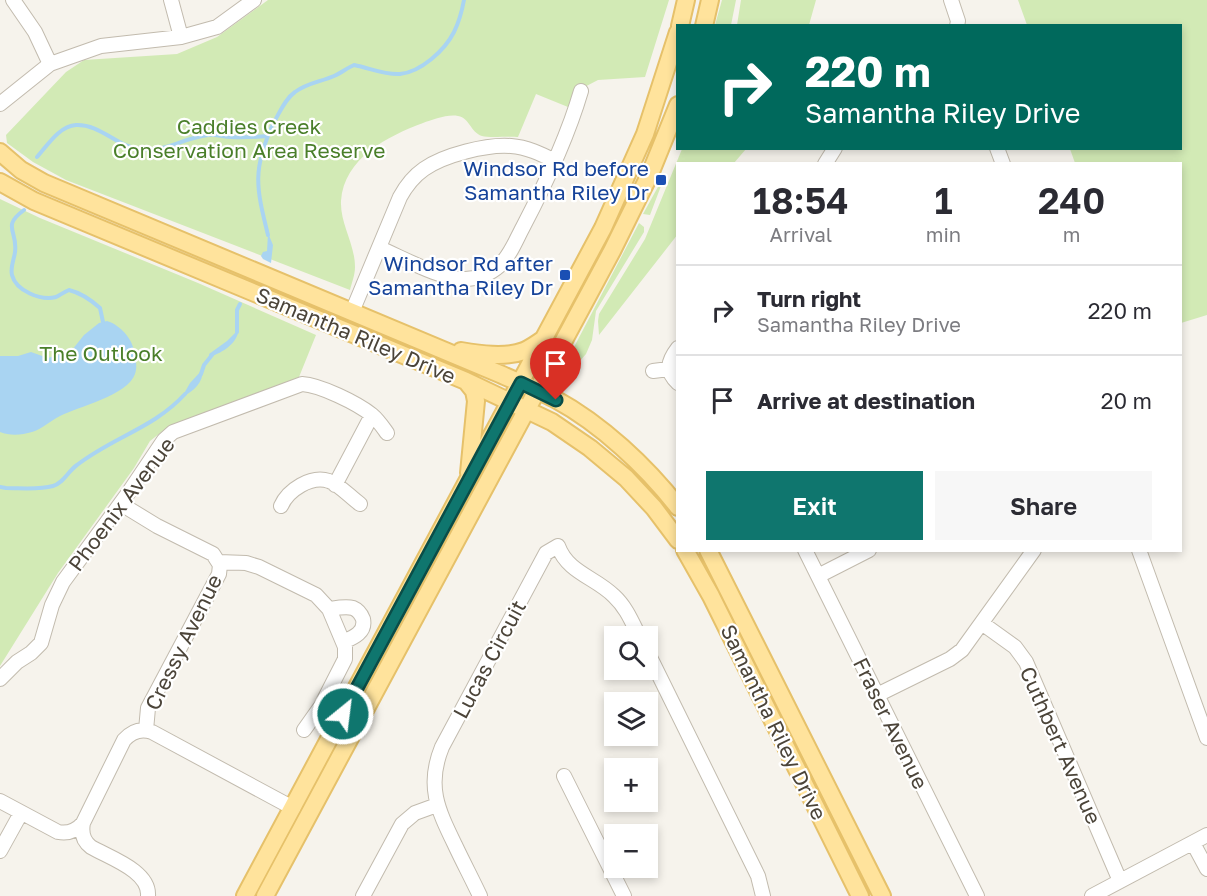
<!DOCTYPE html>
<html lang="en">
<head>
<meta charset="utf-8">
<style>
	:root { --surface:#fff; --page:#f7f7f7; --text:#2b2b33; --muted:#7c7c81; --line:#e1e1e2; --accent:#0f766e }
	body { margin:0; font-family:"Golos Text",sans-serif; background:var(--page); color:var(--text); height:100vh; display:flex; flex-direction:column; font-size:22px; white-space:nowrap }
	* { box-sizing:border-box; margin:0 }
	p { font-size:20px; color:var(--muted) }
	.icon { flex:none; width:33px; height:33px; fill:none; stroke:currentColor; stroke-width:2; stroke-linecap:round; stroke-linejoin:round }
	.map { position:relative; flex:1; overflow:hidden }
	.details { position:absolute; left:676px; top:162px; width:506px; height:390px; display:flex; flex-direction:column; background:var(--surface); border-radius:0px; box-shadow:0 3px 9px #0003 }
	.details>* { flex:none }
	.guide { position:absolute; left:676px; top:24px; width:506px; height:126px; border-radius:0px; box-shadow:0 3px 9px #0003; background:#00695c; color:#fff; overflow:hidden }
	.buttons { position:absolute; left:604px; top:626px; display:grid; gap:12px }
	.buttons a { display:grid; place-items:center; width:54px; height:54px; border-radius:0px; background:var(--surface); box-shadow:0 3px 9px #0003; font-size:30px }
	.pin { position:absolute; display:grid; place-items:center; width:51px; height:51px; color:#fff; margin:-62px -26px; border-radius:50% 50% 50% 0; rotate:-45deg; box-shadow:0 0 6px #0007 }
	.pin .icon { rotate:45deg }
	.me { position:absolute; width:66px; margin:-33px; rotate:29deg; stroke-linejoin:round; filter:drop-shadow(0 0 4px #0008) }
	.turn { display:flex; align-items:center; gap:21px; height:126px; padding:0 30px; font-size:27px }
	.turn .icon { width:78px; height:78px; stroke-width:2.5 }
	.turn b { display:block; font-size:42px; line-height:51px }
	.eta { display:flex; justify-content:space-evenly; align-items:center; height:102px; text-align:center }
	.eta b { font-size:36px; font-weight:600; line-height:42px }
	.primary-button { display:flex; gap:12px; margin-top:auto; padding:12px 30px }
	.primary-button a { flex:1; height:69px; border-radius:0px; background:var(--accent); color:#fff; font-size:24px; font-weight:600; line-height:69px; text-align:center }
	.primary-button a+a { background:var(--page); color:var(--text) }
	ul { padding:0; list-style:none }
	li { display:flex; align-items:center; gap:18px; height:90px; padding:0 30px; border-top:2px solid var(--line) }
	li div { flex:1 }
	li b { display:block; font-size:22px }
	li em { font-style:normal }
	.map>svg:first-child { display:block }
	.green { fill:#d2eab5 }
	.water { fill:#a9d4f2 }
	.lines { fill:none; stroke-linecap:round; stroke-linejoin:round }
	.stream { stroke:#a9d4f2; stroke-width:4 }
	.minor-casing { stroke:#c2bbae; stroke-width:16 }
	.major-casing { stroke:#e6c16a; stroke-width:20 }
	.minor { stroke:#fff; stroke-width:14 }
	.major { stroke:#ffe39c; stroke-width:16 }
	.route-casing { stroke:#0a4d48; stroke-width:15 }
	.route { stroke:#0f766e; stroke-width:10 }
	.transit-dot { fill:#1a4fb4; stroke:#fff; stroke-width:2 }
	.labels { text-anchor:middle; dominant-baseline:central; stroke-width:4.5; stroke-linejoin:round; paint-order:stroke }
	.park-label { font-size:21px; fill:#4a7f2a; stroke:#fff }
	.transit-label { font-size:21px; fill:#164399; stroke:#fff; text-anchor:end }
	.street-label { font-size:21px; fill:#4b4439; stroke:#fff }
</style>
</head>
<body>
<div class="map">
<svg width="1207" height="896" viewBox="0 0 1207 896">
	<rect width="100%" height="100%" fill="#f6f3ec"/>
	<path class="green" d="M268 0H669L645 77 598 80 573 93 568 107 536 94 518 137C509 136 489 138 482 136 470 132 470 118 458 116 447 114 432 120 423 123 388 136 344 158 341 201 340 224 355 244 355 267 355 275 352 282 350 290L66 180 33 162 7 143 6 135 66 72 84 60 177 54 217 37Z
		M722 0H736L731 25H715Z
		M741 0H816L809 25H737Z
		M1018 0H1207V315L1181 323 1180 164 1075 163 1070 149 1180 148V26L1027 25Z
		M682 149H746L734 163 678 164V234L599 335 598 321 599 314 645 239Z
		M659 185 661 186 650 215 643 214Z
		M0 199 40 218 198 283 316 335 299 377 164 430 150 441 134 468 58 573 0 666Z
		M639 223 644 227V232L596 311 592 340 586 354 566 377 561 374 562 370Z"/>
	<path class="water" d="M268 233 273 245 271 263 263 259 261 256 263 252 267 251Z
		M107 321C118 324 130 336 133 347 135 354 138 366 135 374 128 395 78 407 60 416 50 421 42 429 32 432 22 435 10 436 0 432V356H18L31 352 48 358 64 353 72 350 84 335 99 323Z
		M239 329C237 344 223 352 210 357L209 354 227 341Z
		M203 369C203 383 194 391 182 397L190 383Z"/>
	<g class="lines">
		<path class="stream" d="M37 157C47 146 59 126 76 125 101 124 117 147 140 149 168 152 182 138 208 135 215 134 223 137 231 137 243 138 256 137 268 136
			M24 210C1 227 18 230 15 252 14 260 10 267 12 275 16 291 41 301 56 297 60 295 64 292 69 290 81 293 90 299 100 308L103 322
			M268 235C256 187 252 169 274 122 280 112 285 99 295 92 307 83 320 82 334 76 341 73 347 68 354 65 370 68 384 75 400 74 421 72 445 50 454 32 459 22 462 11 464 0
			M237 332V310L240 304
			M201 374 204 365 212 355
			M0 487 6 488C21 488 39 490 53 486 64 483 68 471 77 465 113 437 154 428 185 394"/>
		<defs>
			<path id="minor" d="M13 0 35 32 50 64
				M171 0 181 37
				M951 0 958 21 957 26
				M0 104 50 64 101 46 181 37 217 27 254 0
				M997 148 1003 164
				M825 164 835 148
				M379 248C401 257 442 280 465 279 477 279 490 274 499 266 510 256 516 240 523 227 546 183 567 139 581 91
				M352 312 400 197C406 186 414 176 424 169 444 155 487 144 511 146 527 147 541 154 555 161
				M678 348C668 361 665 371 678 383
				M653 371 669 369
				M335 485 372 415
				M121 504 157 526 213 554 220 565 219 574 148 708 146 730
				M281 506C288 490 311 475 329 481 340 485 350 497 360 504
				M805 550 977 896
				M1139 550 1207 738
				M219 562 246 563 259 567 316 595 329 609 345 647V659L321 706 304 730
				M818 576 869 550
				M329 609C336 608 346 606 353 608 358 610 361 614 363 619 366 633 352 638 343 642
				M983 624 1015 647 1026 662 1120 881
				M648 653 758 876 763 896
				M0 679 17 662 31 653 41 643 52 605 63 582 129 492 164 440 173 432 302 384C320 385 357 403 372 415 378 420 382 426 387 433
				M877 695 950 659 962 650 1034 550
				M564 776 624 896
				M0 801 58 832C68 834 76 831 83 823
				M1193 843 1207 869
				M0 851 21 813
				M148 896C150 871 110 858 91 847 83 841 81 833 83 823L124 740C132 731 141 728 152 732L293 808
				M363 896 402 824 415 813 437 805
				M480 896C472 879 463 862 455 845 438 810 426 786 442 747L546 553 558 546C568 573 595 577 614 596 626 607 632 622 639 636
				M1092 896 1207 835"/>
			<path id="major" d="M680 26 686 0
				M704 26 710 0
				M0 152 21 170 44 183 500 374C518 382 538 390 555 399 601 424 646 466 678 507
				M0 182 34 201 466 381 552 422 590 448 626 478 654 508 678 540
				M461 351C479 354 505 358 524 351 531 348 538 343 545 338
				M466 381 474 391 476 401 469 473
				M685 550 711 596 860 896
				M708 550 882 896
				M245 896 603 228 645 134 678 32
				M265 896 612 251 650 174 678 105"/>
		</defs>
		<use href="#minor" class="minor-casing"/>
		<use href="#major" class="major-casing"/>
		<use href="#minor" class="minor"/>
		<use href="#major" class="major"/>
	</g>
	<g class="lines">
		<defs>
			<path id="route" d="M343 714 521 383 556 400"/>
		</defs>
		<use href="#route" class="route-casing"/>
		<use href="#route" class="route"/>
	</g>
	<g class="transit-dot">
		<rect x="655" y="174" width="12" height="12" rx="3"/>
		<rect x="559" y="269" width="12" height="12" rx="3"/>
	</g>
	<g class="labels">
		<g class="park-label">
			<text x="249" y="126">Caddies Creek<tspan x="249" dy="24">Conservation Area Reserve</tspan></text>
			<text x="101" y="353">The Outlook</text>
		</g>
		<g class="transit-label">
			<text x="649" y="168">Windsor Rd before<tspan x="649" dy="24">Samantha Riley Dr</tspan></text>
			<text x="553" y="263">Windsor Rd after<tspan x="553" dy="24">Samantha Riley Dr</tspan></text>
		</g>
		<g class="street-label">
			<text transform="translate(356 335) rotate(23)">Samantha Riley Drive</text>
			<text transform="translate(121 504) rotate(-53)">Phoenix Avenue</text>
			<text transform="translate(183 642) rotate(-64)">Cressy Avenue</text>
			<text transform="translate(489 659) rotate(-62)">Lucas Circuit</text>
			<text transform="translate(774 722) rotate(64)">Samantha Riley Drive</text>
			<text transform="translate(891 723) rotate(64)">Fraser Avenue</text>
			<text transform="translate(1061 745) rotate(66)">Cuthbert Avenue</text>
		</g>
	</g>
</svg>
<div class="buttons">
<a><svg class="icon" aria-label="search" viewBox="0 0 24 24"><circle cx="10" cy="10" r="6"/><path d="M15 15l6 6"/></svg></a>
<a><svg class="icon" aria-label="layers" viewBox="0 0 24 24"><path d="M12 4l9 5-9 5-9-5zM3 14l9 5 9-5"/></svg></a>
<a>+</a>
<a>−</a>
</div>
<div class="pin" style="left:556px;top:400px;background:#d93025"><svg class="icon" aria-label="arrive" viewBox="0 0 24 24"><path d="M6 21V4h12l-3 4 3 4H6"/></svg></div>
<svg class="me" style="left:343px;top:714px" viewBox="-20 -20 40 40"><circle r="17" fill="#0f766e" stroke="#fff" stroke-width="3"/><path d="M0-11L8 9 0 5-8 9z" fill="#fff"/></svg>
<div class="guide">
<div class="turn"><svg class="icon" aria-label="right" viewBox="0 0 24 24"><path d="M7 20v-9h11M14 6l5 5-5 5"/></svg><div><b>220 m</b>Samantha Riley Drive</div></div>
</div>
<section class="details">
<div class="eta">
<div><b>18:54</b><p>Arrival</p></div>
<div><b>1</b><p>min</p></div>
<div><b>240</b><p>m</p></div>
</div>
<ul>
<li><svg class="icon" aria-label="right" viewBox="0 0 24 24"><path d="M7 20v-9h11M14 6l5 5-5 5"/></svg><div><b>Turn right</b><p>Samantha Riley Drive</p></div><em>220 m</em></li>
<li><svg class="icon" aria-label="arrive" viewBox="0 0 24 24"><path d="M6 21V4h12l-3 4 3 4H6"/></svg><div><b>Arrive at destination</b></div><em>20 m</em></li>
</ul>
<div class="primary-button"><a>Exit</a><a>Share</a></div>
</section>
</div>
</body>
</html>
